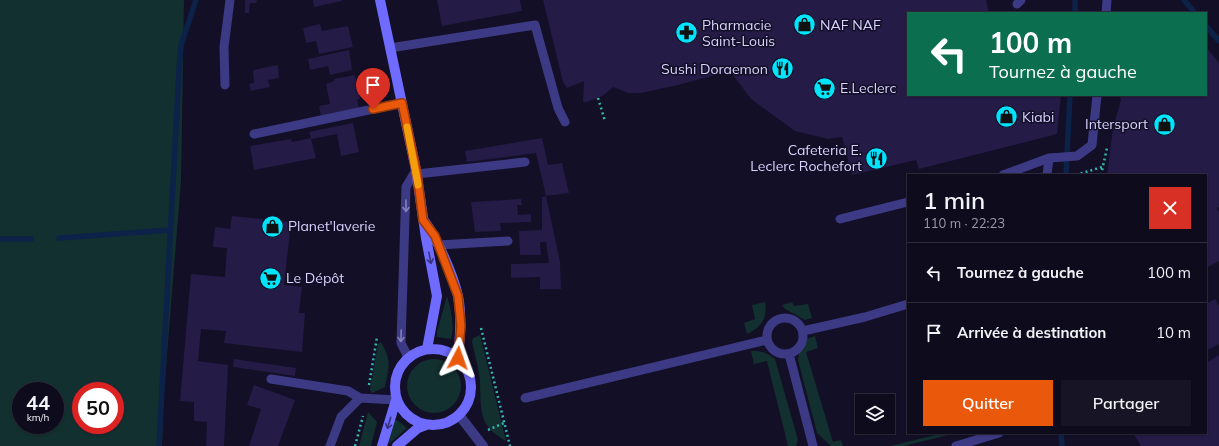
<!DOCTYPE html>
<html lang="fr">
<head>
<meta charset="utf-8">
<style>
	:root { --surface:#0e0b1c; --page:#171425; --text:#f1f3f6; --muted:#9b9ba3; --line:#2e2b3b; --accent:#ea580c }
	body { margin:0; font-family:Mulish,sans-serif; background:var(--page); color:var(--text); height:100vh; display:flex; flex-direction:column; font-size:15px; white-space:nowrap }
	* { box-sizing:border-box; margin:0 }
	p { font-size:13px; color:var(--muted) }
	.icon { flex:none; width:22px; height:22px; fill:none; stroke:currentColor; stroke-width:2; stroke-linecap:round; stroke-linejoin:round }
	.map { position:relative; flex:1; overflow:hidden }
	.panel { position:absolute; left:907px; top:174px; width:300px; height:260px; display:flex; flex-direction:column; background:var(--surface); border-radius:0px; box-shadow:0 1px 3px #0004,0 0 0 1px var(--line) }
	.panel>* { flex:none }
	.top-card { position:absolute; left:907px; top:12px; width:300px; height:84px; border-radius:0px; box-shadow:0 1px 3px #0004,0 0 0 1px var(--line); background:#0b6e4f; color:#fff; overflow:hidden }
	.buttons { position:absolute; left:855px; top:394px; display:grid; gap:8px }
	.buttons a { display:grid; place-items:center; width:40px; height:40px; border-radius:0px; background:var(--surface); box-shadow:0 1px 3px #0004,0 0 0 1px var(--line); font-size:20px }
	.speed { position:absolute; left:12px; top:382px; display:flex; gap:8px; font-size:20px; font-weight:700; text-align:center }
	.speed>* { display:grid; place-content:center; width:52px; height:52px; border-radius:50%; background:var(--surface); box-shadow:0 1px 3px #0004,0 0 0 1px var(--line); line-height:1 }
	.speed small { font-size:10px; font-weight:400 }
	.speed .limit { border:6px solid #d22; background:#fff; color:#111 }
	.pin { position:absolute; display:grid; place-items:center; width:34px; height:34px; color:#fff; margin:-41px -17px; border-radius:50% 50% 50% 0; rotate:-45deg; box-shadow:0 0 4px #0007 }
	.pin .icon { rotate:45deg }
	.me { position:absolute; width:44px; margin:-22px; rotate:4deg; stroke-linejoin:round; filter:drop-shadow(0 0 3px #0008) }
	.turn { display:flex; align-items:center; gap:14px; height:84px; padding:0 16px; font-size:18px }
	.turn .icon { width:52px; height:52px; stroke-width:2.5 }
	.turn b { display:block; font-size:28px; line-height:34px }
	.round { display:grid; place-items:center; flex:none; width:42px; height:42px; border-radius:0px; background:var(--page) }
	.head { display:flex; align-items:center; justify-content:space-between; height:68px; padding:0 16px }
	h1 { font-size:24px; font-weight:600; line-height:30px }
	.button { display:flex; gap:8px; margin-top:auto; padding:8px 16px }
	.button a { flex:1; height:46px; border-radius:0px; background:var(--accent); color:#fff; font-size:16px; font-weight:600; line-height:46px; text-align:center }
	.button a+a { background:var(--page); color:var(--text) }
	ul { padding:0; list-style:none }
	li { display:flex; align-items:center; gap:12px; height:60px; padding:0 16px; border-top:1px solid var(--line) }
	li div { flex:1 }
	li b { display:block; font-size:15px }
	li em { font-style:normal }
	.map>svg:first-child { display:block }
	.green { fill:#12302f; fill-rule:evenodd }
	.lines { fill:none; stroke-linecap:round; stroke-linejoin:round }
	.stream { stroke:#0c2248; stroke-width:5.5 }
	.building { fill:#241b47 }
	.path { stroke:#2fb8b0; stroke-width:2.5; stroke-dasharray:2 3; stroke-linecap:butt }
	.lane { stroke:#3d3a85; stroke-width:9 }
	.street { stroke:#3d3a85; stroke-width:10 }
	.secondary { stroke:#6f6bff; stroke-width:10 }
	.oneway { stroke:#837fbc }
	.oneway2 { stroke:#38347d }
	.route-casing { stroke:#983908; stroke-width:10 }
	.route { stroke:#ea580c; stroke-width:7 }
	.slow { stroke:#f59e0b; stroke-width:7 }
	.labels { text-anchor:middle; dominant-baseline:central; stroke-width:3; stroke-linejoin:round; paint-order:stroke }
	.poi-label { font-size:14px; fill:#d9d4ff; stroke:#130f26; text-anchor:start }
</style>
</head>
<body>
<div class="map">
<svg width="1219" height="446" viewBox="0 0 1219 446">
	<rect width="100%" height="100%" fill="#130f26"/>
	<path class="green" d="M0 0H184L181 181 164 392 162 446H0ZM21 391H55V425H21ZM81 391H115V425H81Z
		M447 296C451 310 455 324 451 339L437 337V332Z
		M765 302C768 318 761 327 747 334L744 323 755 319 752 305Z
		M792 302 794 306 808 304 812 318 805 320 785 309 782 305Z
		M480 335 506 441C478 426 481 410 480 382 479 369 475 355 472 342L473 338Z
		M815 336 818 348 806 352 833 442 841 440 843 446H831L817 433 798 360 799 353 807 339Z
		M381 342C392 361 389 366 385 387L372 393 370 390 378 344Z
		M751 351C760 351 767 352 775 359L798 440 796 446H788L767 361 754 364Z
		M407 386a27 27 0 1 1 54 0a27 27 0 1 1-54 0Z
		M368 412 377 422 371 446H359Z
		M394 420H397L407 428 389 444 390 429Z
		M944 433H956L904 446H890Z"/>
	<g class="lines">
		<path class="stream" d="M1184 0 1195 13
			M1075 13V0
			M1206 26 1219 41
			M1066 175 1070 95
			M59 238 171 230
			M0 239H31
			M1061 433 1062 446
			M159 446 179 70 181 45 196 0"/>
	</g>
	<path class="building" d="M245 0H257L256 3H250L249 13H245Z
		M313 0H341L342 1 314 7Z
		M437 0H520L522 11 442 26Z
		M543 0H986L989 13H908V95H1061L1057 134 919 169 916 160 852 175 842 137 828 139 795 131 751 99 730 71 678 85 641 93H628L613 87 604 95 587 102H583L584 81 567 88 563 82Z
		M320 24 322 31 348 26 353 47 319 54 316 41 306 43 303 28Z
		M1206 47 1219 63V207L1217 208 1219 212V261L1206 268V175H1107L1113 128 1121 100 1119 95H1206Z
		M349 50 352 70 330 75 328 66 310 70 308 59Z
		M278 65 279 78 268 80 270 87 251 91 249 84 254 83 253 70Z
		M355 75 360 99 357 100 359 108 321 116 319 106 330 104 326 84 334 81V79Z
		M353 123 359 152 341 156 337 134 311 139 316 158 254 170 250 146 291 139 292 142 311 138 309 132Z
		M542 138 548 165 562 163 569 193 546 196 560 262 561 289H540V277L511 278V264L549 263 546 242H540L541 255H520L519 231 542 230V197L546 196 536 153 467 162 465 151Z
		M521 199 522 205H517L518 215 531 214V222L500 223 501 231 475 232 471 202Z
		M232 216 291 222 284 285 302 287 299 313H305L302 352 224 343 226 331 201 329 198 361 228 365 224 446H206L207 422 194 421V402L180 401 191 274 225 277 227 248 213 247 215 227 230 229Z
		M1215 299 1219 306V344L1206 351V304Z
		M1219 355V446H1141L1133 433H1206V363Z
		M234 359 296 368 295 376 233 367Z
		M254 385 295 400 278 446H249L261 409 247 405Z"/>
	<g class="lines">
		<path class="path" d="M598 98 605 121
			M1076 175 1102 167
			M1101 175 1107 148
			M481 328 510 446
			M369 385 377 337
			M488 430 504 423
			M355 446 363 416"/>
		<path class="lane" d="M1017 4 1021 0
			M1106 13 1107 0
			M390 48 535 25 558 108 565 122
			M225 85 224 47 230 0
			M254 134 402 103
			M417 174 525 162
			M1003 175 1049 158 1077 156 1092 145 1097 95
			M1047 175 1049 158
			M840 219 908 202
			M438 245 508 241
			M767 336a18 18 0 1 1 36 0a18 18 0 1 1-36 0Z
			M803 331 865 317 908 304
			M789 354 813 446
			M408 357 401 343 406 187 416 170
			M271 379 348 391 360 398 396 400
			M525 398 767 340
			M330 446 341 417 360 398
			M956 446 999 433"/>
		<path class="street" d="M459 415 483 446"/>
		<path class="secondary" d="M380 0 416 170 426 238 437 296 427 349
			M425 222C437 239 453 274 458 296 462 316 460 337 458 358
			M395 387a38 38 0 1 1 76 0a38 38 0 1 1-76 0Z
			M382 446 396 400
			M397 446 418 428 426 425"/>
	</g>
	<defs><path id="oneway-shaft" d="M-6 0H5M1.5-3L5.5 0L1.5 3" fill="none" stroke-width="1.6" stroke-linecap="round" stroke-linejoin="round"/></defs>
	<g class="oneway">
		<use href="#oneway-shaft" transform="translate(406 206) rotate(90)"/>
		<use href="#oneway-shaft" transform="translate(401 336) rotate(92)"/>
	</g>
	<g class="oneway2">
		<use href="#oneway-shaft" transform="translate(430 258) rotate(79)"/>
		<use href="#oneway-shaft" transform="translate(389 423) rotate(107)"/>
	</g>
	<g class="lines">
		<defs>
			<path id="route" d="M373 109 402 103 417 174 423 220 435 236 458 296 461 326 458 358"/>
		</defs>
		<use href="#route" class="route-casing"/>
		<use href="#route" class="route"/>
		<path class="slow" d="M407 127 418 185"/>
	</g>
	<defs>
		<symbol id="shop-disc" viewBox="-11 -11 22 22"><circle r="9.5" fill="#00e5ff" stroke="#130f26"/><path d="M-5-2.5h2.3a2.7 3.5 0 0 1 5.4 0H5L5.5 6h-11ZM-1.5-2.5h3a1.5 2.3 0 0 0-3 0Z" fill="#111"/></symbol>
		<symbol id="pharmacy-disc" viewBox="-11 -11 22 22"><circle r="9.5" fill="#00e5ff" stroke="#130f26"/><path d="M-2-6h4v4h4v4h-4v4h-4v-4h-4v-4h4Z" fill="#111"/></symbol>
		<symbol id="restaurant-disc" viewBox="-11 -11 22 22"><circle r="9.5" fill="#00e5ff" stroke="#130f26"/><path d="M-5-6h1v4h1v-4h1v4h1v-4h1v5L-1.5 .5V6h-2V.5L-5-1ZM5-6V6H3V1.5H1.5Q1.5-4 5-6Z" fill="#111"/></symbol>
		<symbol id="supermarket-disc" viewBox="-11 -11 22 22"><circle r="9.5" fill="#00e5ff" stroke="#130f26"/><path d="M-6-5.5h2.5l.6 2H6L4.5 2H-2.5L-4.4-4H-6ZM-1.5 3.2a1.3 1.3 0 1 0 .1 0ZM3 3.2a1.3 1.3 0 1 0 .1 0Z" fill="#111"/></symbol>
	</defs>
	<g fill-rule="evenodd">
		<use href="#shop-disc" x="792" y="12" width="25" height="25"/>
		<use href="#pharmacy-disc" x="674" y="20" width="25" height="25"/>
		<use href="#restaurant-disc" x="770" y="56" width="25" height="25"/>
		<use href="#supermarket-disc" x="812" y="76" width="25" height="25"/>
		<use href="#shop-disc" x="994" y="104" width="25" height="25"/>
		<use href="#shop-disc" x="1152" y="112" width="25" height="25"/>
		<use href="#restaurant-disc" x="864" y="146" width="25" height="25"/>
		<use href="#shop-disc" x="260" y="214" width="25" height="25"/>
		<use href="#supermarket-disc" x="258" y="266" width="25" height="25"/>
	</g>
	<g class="labels">
		<g class="poi-label">
			<text x="702" y="25">Pharmacie<tspan x="702" dy="16">Saint-Louis</tspan></text>
			<text x="820" y="25">NAF NAF</text>
			<text x="768" y="69" text-anchor="end">Sushi Doraemon</text>
			<text x="840" y="88">E.Leclerc</text>
			<text x="1022" y="117">Kiabi</text>
			<text x="1148" y="124" text-anchor="end">Intersport</text>
			<text x="862" y="150" text-anchor="end">Cafeteria E.<tspan x="862" dy="16">Leclerc Rochefort</tspan></text>
			<text x="288" y="226">Planet'laverie</text>
			<text x="286" y="278">Le Dépôt</text>
		</g>
	</g>
</svg>
<div class="buttons">
<a><svg class="icon" aria-label="layers" viewBox="0 0 24 24"><path d="M12 4l9 5-9 5-9-5zM3 14l9 5 9-5"/></svg></a>
</div>
<div class="speed"><div>44<small>km/h</small></div><div class="limit">50</div></div>
<div class="pin" style="left:373px;top:109px;background:#d93025"><svg class="icon" aria-label="arrive" viewBox="0 0 24 24"><path d="M6 21V4h12l-3 4 3 4H6"/></svg></div>
<svg class="me" style="left:458px;top:358px" viewBox="-20 -20 40 40"><path d="M0-17L14 15 0 8-14 15z" fill="#ea580c" stroke="#fff" stroke-width="4"/></svg>
<div class="top-card">
<div class="turn"><svg class="icon" aria-label="left" viewBox="0 0 24 24"><path d="M17 20v-9H6M10 6l-5 5 5 5"/></svg><div><b>100 m</b>Tournez à gauche</div></div>
</div>
<section class="panel">
<div class="head"><div><h1>1 min</h1><p>110 m · 22:23</p></div><a class="round" style="background:#d93025;color:#fff"><svg class="icon" aria-label="close" viewBox="0 0 24 24"><path d="M6 6l12 12M18 6L6 18"/></svg></a></div>
<ul>
<li><svg class="icon" aria-label="left" viewBox="0 0 24 24"><path d="M17 20v-9H6M10 6l-5 5 5 5"/></svg><div><b>Tournez à gauche</b></div><em>100 m</em></li>
<li><svg class="icon" aria-label="arrive" viewBox="0 0 24 24"><path d="M6 21V4h12l-3 4 3 4H6"/></svg><div><b>Arrivée à destination</b></div><em>10 m</em></li>
</ul>
<div class="button"><a>Quitter</a><a>Partager</a></div>
</section>
</div>
</body>
</html>
